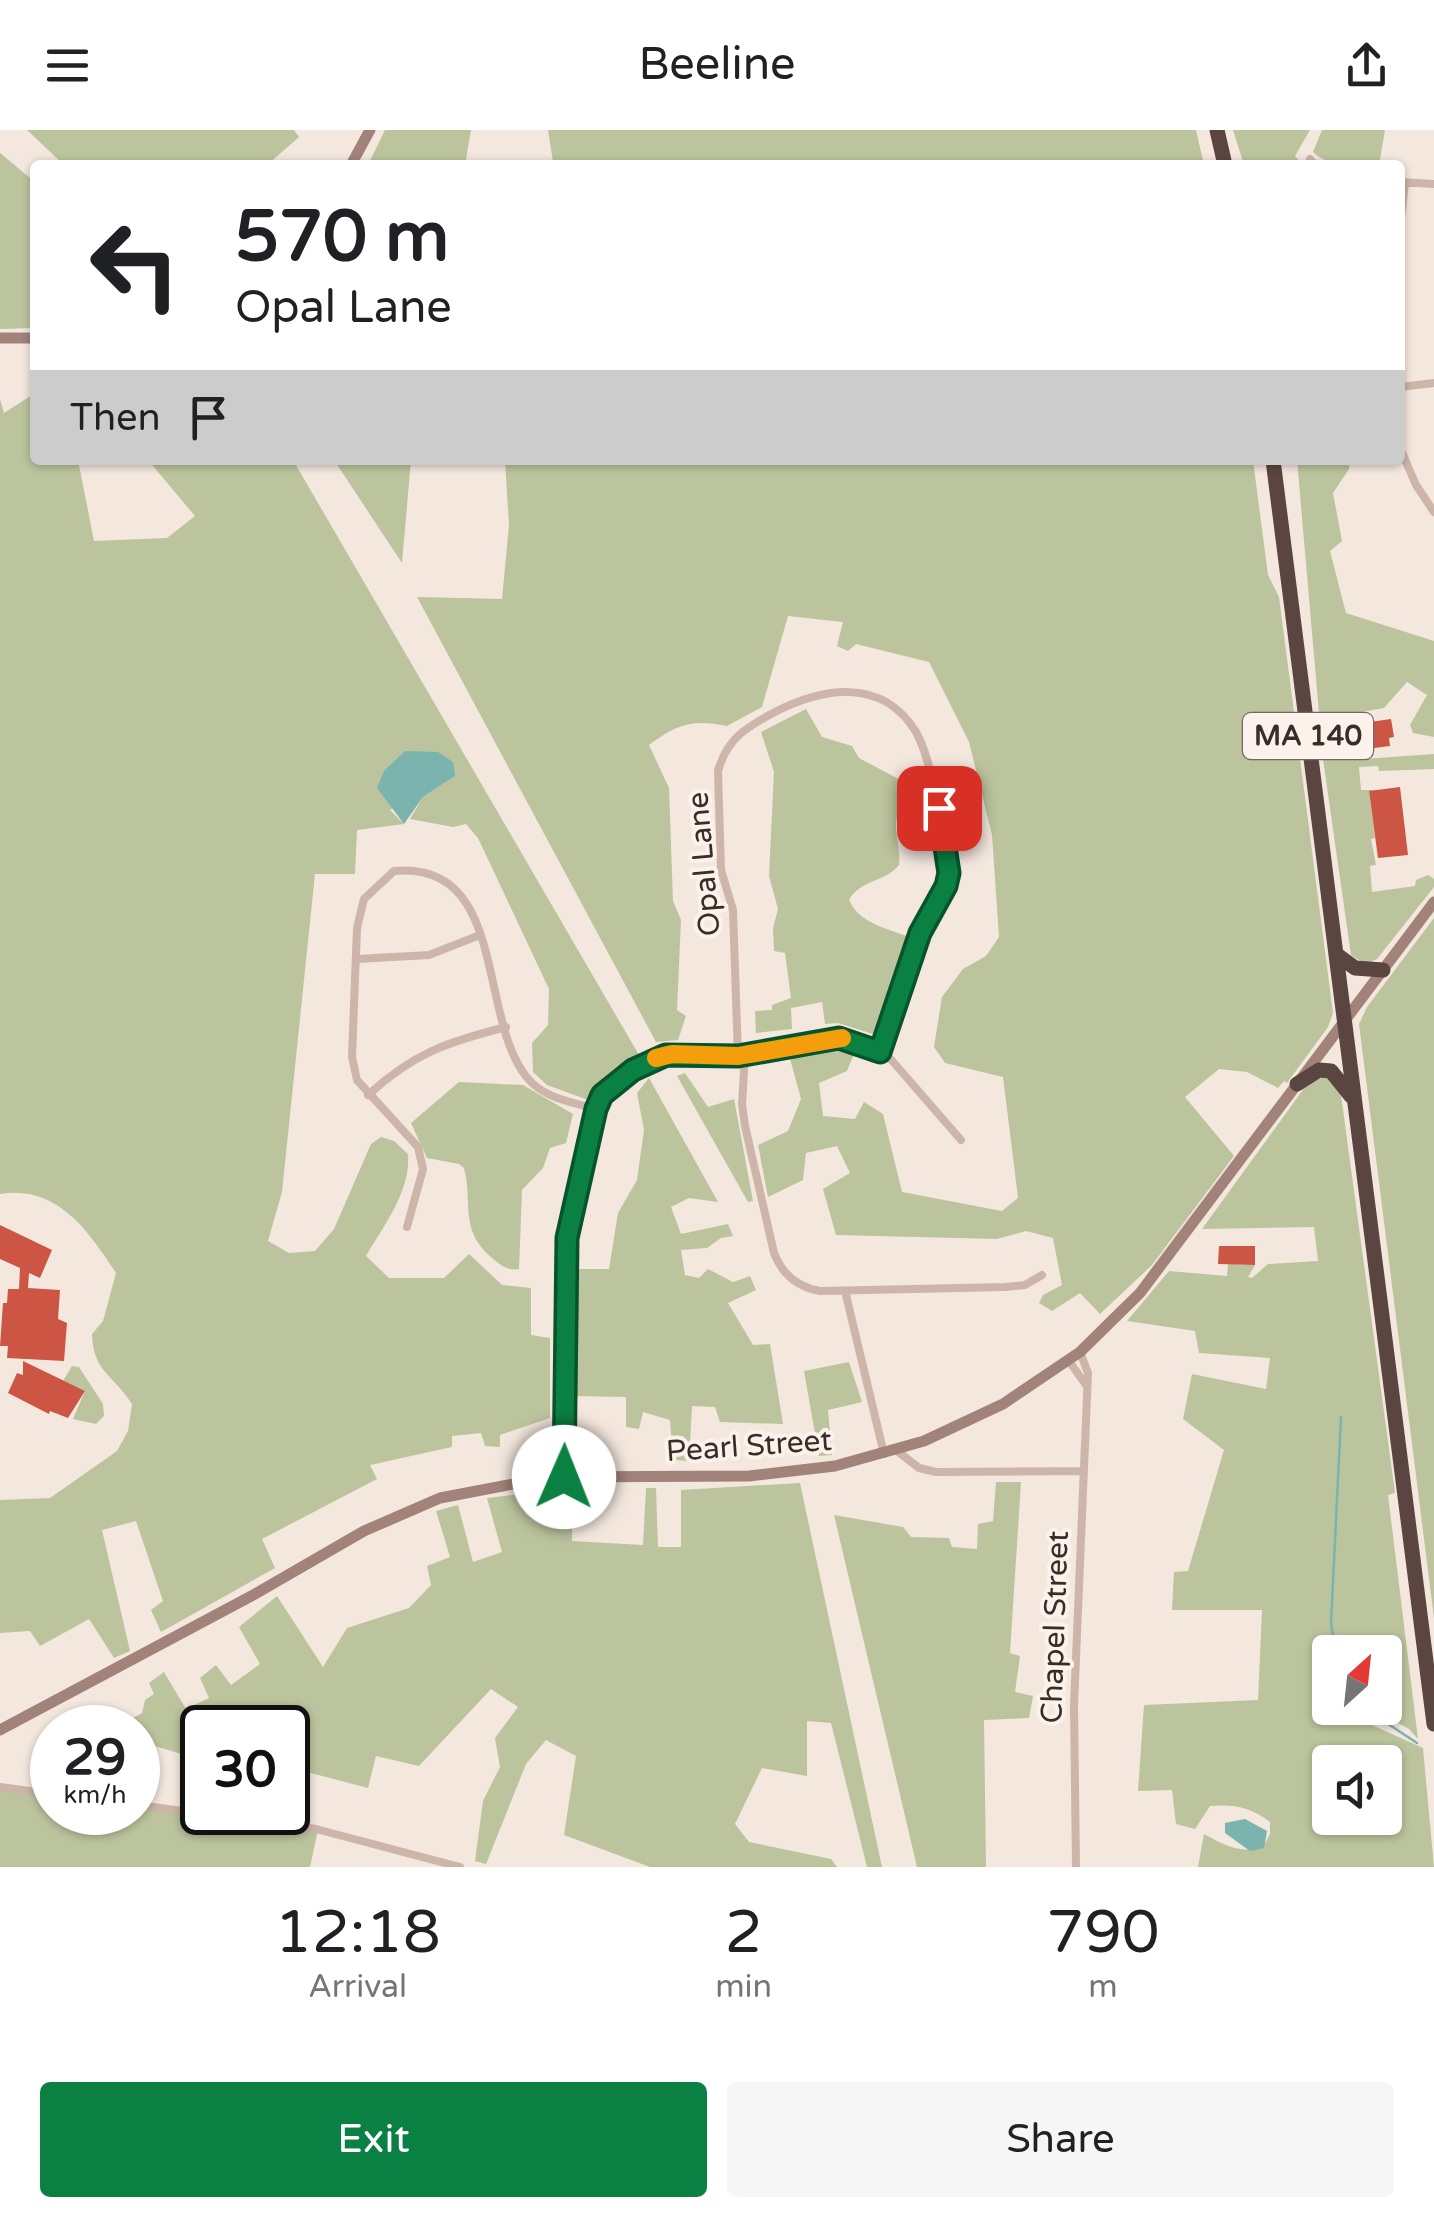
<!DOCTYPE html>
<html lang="en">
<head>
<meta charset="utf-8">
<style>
	:root { --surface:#fff; --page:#f6f6f6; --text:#202124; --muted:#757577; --accent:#0b8043 }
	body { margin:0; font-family:"Varela Round",sans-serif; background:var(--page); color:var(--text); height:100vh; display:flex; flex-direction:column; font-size:38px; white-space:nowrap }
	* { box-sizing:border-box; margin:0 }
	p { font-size:32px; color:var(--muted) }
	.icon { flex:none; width:55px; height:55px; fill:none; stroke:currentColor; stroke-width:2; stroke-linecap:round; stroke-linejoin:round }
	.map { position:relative; height:1737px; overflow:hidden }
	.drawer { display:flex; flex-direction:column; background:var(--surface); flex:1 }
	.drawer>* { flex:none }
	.banner { position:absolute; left:30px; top:30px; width:1375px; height:305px; border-radius:10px; box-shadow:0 2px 8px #0004; background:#fff; color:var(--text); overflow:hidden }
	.needle { width:65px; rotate:27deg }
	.buttons { position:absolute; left:1312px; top:1505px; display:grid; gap:20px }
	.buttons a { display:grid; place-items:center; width:90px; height:90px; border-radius:10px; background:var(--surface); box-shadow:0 2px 8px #0004; font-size:50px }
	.speed { position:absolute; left:30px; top:1575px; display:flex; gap:20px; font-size:50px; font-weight:700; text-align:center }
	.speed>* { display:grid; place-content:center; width:130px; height:130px; border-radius:50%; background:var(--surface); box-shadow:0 2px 8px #0004; line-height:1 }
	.speed small { font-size:25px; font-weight:400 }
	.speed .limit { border:5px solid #111; border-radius:15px; background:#fff; color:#111 }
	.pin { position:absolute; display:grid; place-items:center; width:85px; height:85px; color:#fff; margin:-42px; border-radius:20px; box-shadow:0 5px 15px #0006 }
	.me { position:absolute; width:110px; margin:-55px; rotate:1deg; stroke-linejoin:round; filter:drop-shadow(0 0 8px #0008) }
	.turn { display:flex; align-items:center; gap:35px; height:210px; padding:0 40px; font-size:45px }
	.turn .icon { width:130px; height:130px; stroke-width:2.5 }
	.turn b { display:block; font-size:70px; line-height:85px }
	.then { display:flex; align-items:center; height:95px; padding:0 40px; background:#0003; gap:20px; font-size:38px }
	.eta { display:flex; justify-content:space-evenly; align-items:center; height:170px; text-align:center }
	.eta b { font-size:60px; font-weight:600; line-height:70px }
	.action { display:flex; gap:20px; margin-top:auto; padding:20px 40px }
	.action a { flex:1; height:115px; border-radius:10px; background:var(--accent); color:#fff; font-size:40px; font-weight:600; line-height:115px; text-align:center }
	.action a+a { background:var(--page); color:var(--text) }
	header { display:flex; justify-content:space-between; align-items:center; height:130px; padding:0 40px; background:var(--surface); font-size:45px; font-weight:600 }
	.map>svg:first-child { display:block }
	.green { fill:#bbc49d; fill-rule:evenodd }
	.water { fill:#7bb3af }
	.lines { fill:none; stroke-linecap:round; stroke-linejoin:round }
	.stream { stroke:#7bb3af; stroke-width:2.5 }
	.building { fill:#c54 }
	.street { stroke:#cdb5a9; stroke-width:8 }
	.secondary { stroke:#a1837a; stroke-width:11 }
	.highway { stroke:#5b4540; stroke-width:15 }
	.route-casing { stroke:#07532c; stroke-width:25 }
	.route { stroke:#0b8043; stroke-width:18 }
	.slow { stroke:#f59e0b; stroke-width:18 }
	.labels { text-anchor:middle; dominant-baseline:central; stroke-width:8; stroke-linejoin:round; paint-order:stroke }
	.shield { fill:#fbf2eb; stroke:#746763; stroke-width:2.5 }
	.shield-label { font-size:28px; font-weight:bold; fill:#3a2c29 }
	.street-label { font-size:30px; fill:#3a2c29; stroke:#fbf2eb }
</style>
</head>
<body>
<header><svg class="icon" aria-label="menu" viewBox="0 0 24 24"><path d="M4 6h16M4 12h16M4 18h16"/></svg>Beeline<svg class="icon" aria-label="share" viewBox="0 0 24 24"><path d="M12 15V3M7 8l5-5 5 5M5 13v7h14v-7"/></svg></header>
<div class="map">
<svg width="1434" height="1737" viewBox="0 0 1434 1737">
	<rect width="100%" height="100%" fill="#f4e7de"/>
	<path class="green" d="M27 0H294L299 7 267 35H64Z
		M385 0H471L465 35H368Z
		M548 0H1196L1204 35H546L553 32Z
		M1233 0H1310L1295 26 1303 35H1244Z
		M1322 0H1385L1379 35C1356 35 1331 39 1313 22Z
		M0 23 35 52V198L0 199Z
		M35 263V330H78L94 411 167 408 195 386 148 330H293L639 925C615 935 601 948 588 970L547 955 533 942 532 913 548 895 549 859 478 708 466 694 453 697 410 689 423 667 455 646 390 680 404 694 357 700 355 744H315L282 1062 268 1111 289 1123 315 1121 334 1099 371 1014 381 1007 394 1011 408 1024C411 1061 384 1095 366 1126L389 1148H444L469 1124 502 1155 531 1158V1205L550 1208V1288L500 1305V1317L485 1316 481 1303 452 1306V1317L370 1335 377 1349 262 1409 275 1438 161 1502 151 1480 163 1471 136 1391 102 1400 130 1521 114 1528 89 1489 40 1516 30 1501 0 1503V1370L50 1368 117 1321 128 1301 132 1274C113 1244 93 1242 92 1204L103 1191 116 1143C88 1101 58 1055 0 1064V269L4 283Z
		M334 330H411L402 433Z
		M505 330H1253L1268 445 1279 467 1333 883 1328 897 1287 953 1284 951 1278 958 1247 942 1219 939 1185 967 1234 1026 1152 1135 1100 1184 1080 1163 1052 1181 1039 1173 1043 1165 1062 1155 1053 1108 1026 1101 997 1109 836 1105 823 1059 850 1043 837 1016 806 1023 803 1050 768 1067 758 1015 788 1001 801 969 789 925 841 916 855 922 847 941 819 953 823 986 855 989 864 972 883 984 902 1062 1002 1081 1018 1068 1003 947 945 933 934 917 942 867 963 839 986 826 999 807 992 705 969 612 929 532 856 514 848 521 837 516 843 492 788 486 762 577 727 596C693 589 677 594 649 615L669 658 673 771 681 790 677 880 686 886 678 910 656 912 417 467 502 469 509 395Z
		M1297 330H1350L1349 339 1333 363 1342 411 1330 421 1346 483 1434 511V607L1413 603 1410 595 1427 565 1407 552 1384 578 1350 584 1349 630 1434 624V639L1379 641 1378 636 1359 637 1361 660H1383L1369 662 1375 708 1371 709 1376 735 1370 736 1372 762 1415 756 1416 750 1428 745 1434 749V757L1377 829 1365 834 1351 825 1323 629Z
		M806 579 822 607 852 616 859 628 906 653 912 651 917 666C882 684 902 708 899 735 886 752 861 749 849 770 859 793 886 798 909 807L873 904 838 893 825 894 822 872 791 878 792 899 756 903 755 881 772 880V875L791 868 785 823 774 821 773 798 778 779 769 746 774 642 761 602Z
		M1434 788V1488L1359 894 1367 877Z
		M685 943 708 977 734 969 753 1071 748 1072 677 946Z
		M1327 944 1341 965 1395 1363 1388 1365 1418 1609 1409 1599 1372 1578H1385V1522H1330L1326 1564 1330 1578H1352L1372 1595 1423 1618 1434 1737H1198L1204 1704C1224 1715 1240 1724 1263 1717L1270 1704V1692C1251 1677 1234 1674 1210 1676L1195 1699 1176 1694 1172 1660 1138 1661 1144 1575 1258 1570 1262 1480H1172L1174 1442 1188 1441 1224 1320 1183 1289 1192 1244 1266 1259 1270 1228 1199 1223 1195 1201 1127 1191 1169 1141 1227 1146 1228 1134 1255 1135 1248 1147 1252 1148 1268 1134 1318 1131 1314 1097 1202 1099 1305 957ZM1330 1632H1385V1688H1330Z
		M649 948 718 1072 689 1068 671 1077 681 1104 728 1094 733 1106 721 1108 707 1118 681 1120 685 1145 699 1148 708 1139 733 1152 750 1146 756 1160 728 1173 753 1215 770 1214 783 1294 720 1292 715 1277 692 1276 689 1331 673 1330 670 1290 643 1282 639 1299 626 1297V1267L572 1266V1139H609L618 1083 637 1050 644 1000 637 963Z
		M459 952 523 955 573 984 566 1013 550 1018 543 1038 522 1060 519 1139C506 1141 501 1135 491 1127 459 1100 473 1072 464 1038L459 1034 427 1028 411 993Z
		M849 1232 862 1272 828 1280 832 1325 819 1326 804 1241Z
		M72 1236 79 1237 103 1274 104 1286 96 1294 73 1289 85 1261 63 1251Z
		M996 1352H1021L1010 1523 1020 1526 1015 1562 1033 1566 1029 1588 984 1590 986 1737H917L834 1385 903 1397 911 1407 949 1408 952 1417 977 1419 978 1394 993 1391Z
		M800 1353 882 1737H867L831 1593 807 1591V1646L762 1638 735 1694 749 1712 831 1729 837 1737H650L564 1705 576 1626 546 1610 526 1634 486 1734 475 1731 483 1671 500 1637 495 1608 518 1577 491 1559 419 1636 376 1626 368 1658 307 1642 301 1658 288 1655V1598H202V1606L191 1603 185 1625 144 1613 140 1633 138 1598 117 1597 142 1583 145 1570 154 1564 149 1553 164 1542 186 1579 209 1568 200 1548 216 1535 231 1555 260 1534 239 1497 277 1466 323 1537 347 1498 409 1478 431 1455 427 1436 450 1427 436 1381 458 1375 473 1432 502 1422 487 1368 572 1358V1411L643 1415 646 1358H656L658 1417H681V1360Z
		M0 1660 52 1666V1682H138V1676L318 1700 310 1737H0Z"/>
	<path class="water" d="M405 621 438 622 453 632 455 646 423 667 404 694 377 658 384 641Z
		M1245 1689 1267 1701 1264 1718 1250 1721 1225 1703V1693Z"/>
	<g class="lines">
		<path class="stream" d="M1335 1522 1331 1493 1341 1287
			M1364 1578 1417 1613"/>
	</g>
	<path class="building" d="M1391 589 1394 607 1389 608 1390 616 1359 620 1356 594Z
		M1400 657 1408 725 1378 728 1369 661Z
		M0 1095 52 1120 40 1148 29 1143 28 1158 60 1160 58 1189 67 1193 64 1231 7 1228 8 1216H0L3 1173H7L8 1159H19L20 1138 0 1129Z
		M1219 1116H1255V1135L1218 1134Z
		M23 1231 85 1261 68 1288 50 1281 49 1284 8 1263 17 1243 23 1245Z"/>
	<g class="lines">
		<path class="street" d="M1310 29 1315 35
			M1400 52 1434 54
			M1400 96 1405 53
			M1400 257 1434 253
			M1400 318 1416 355 1434 382
			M357 829 429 825 480 805
			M745 926 742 974 745 996 774 1123C782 1144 797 1157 820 1161L1005 1157 1025 1155 1042 1145
			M738 927 733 780 721 740 718 641C727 609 745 598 773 583 821 558 882 546 916 602 926 620 930 641 935 660 941 685 951 718 949 744 948 766 927 785 919 805 904 843 894 883 880 922
			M368 965C414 923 447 912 506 897
			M407 1097 423 1039 418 1017 357 950 352 927 357 798 364 769 394 741C512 730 475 897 532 953 549 969 575 973 596 979
			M845 1161 884 1324
			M1069 1231 1086 1255
			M896 1320 919 1338 936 1342 1084 1341
			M564 1347 567 1108 596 979 614 953 666 925 738 927 839 908 888 926 961 1010
			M0 1657 52 1664
			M138 1675 316 1699 460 1737
			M1076 1737 1074 1575 1088 1243 1080 1222"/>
		<path class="secondary" d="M351 35 370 0
			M0 208H35
			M0 1600 255 1464 364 1401 440 1368 550 1347 749 1346 835 1336 924 1311 1003 1274 1080 1222 1140 1163 1434 772"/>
		<path class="highway" d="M1217 0 1225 35
			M1273 330 1434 1594
			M1336 824 1355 838 1383 840
			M1297 954 1319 940 1331 941 1351 966"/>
	</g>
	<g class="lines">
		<defs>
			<path id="route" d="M564 1347 567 1108 596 979 602 965 633 940 666 925 738 926 839 908 880 922 920 803 946 756 949 743 939 678"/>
		</defs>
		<use href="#route" class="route-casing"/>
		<use href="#route" class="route"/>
		<path class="slow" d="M656 928 672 924 738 926 842 908"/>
	</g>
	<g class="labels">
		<rect class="shield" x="1243" y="583" width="130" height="46" rx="8"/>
		<g class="shield-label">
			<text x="1308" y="606">MA 140</text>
		</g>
		<g class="street-label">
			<text transform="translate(704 734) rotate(-95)">Opal Lane</text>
			<text transform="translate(749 1316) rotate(-4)">Pearl Street</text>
			<text transform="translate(1055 1497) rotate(-88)">Chapel Street</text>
		</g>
	</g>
</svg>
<div class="buttons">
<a><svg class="needle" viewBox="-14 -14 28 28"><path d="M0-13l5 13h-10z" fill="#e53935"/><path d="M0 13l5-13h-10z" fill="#757577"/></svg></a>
<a><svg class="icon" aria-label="sound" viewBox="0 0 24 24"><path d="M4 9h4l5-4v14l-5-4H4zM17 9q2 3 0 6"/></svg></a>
</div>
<div class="speed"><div>29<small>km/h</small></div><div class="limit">30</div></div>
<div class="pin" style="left:939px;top:678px;background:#d93025"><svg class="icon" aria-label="arrive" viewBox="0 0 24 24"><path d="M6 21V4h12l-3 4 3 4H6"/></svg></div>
<svg class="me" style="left:564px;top:1347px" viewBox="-20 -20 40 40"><circle r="19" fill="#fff"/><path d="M0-13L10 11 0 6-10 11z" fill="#0b8043"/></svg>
<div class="banner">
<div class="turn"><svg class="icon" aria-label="left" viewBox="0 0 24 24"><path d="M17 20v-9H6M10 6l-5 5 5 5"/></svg><div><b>570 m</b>Opal Lane</div></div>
<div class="then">Then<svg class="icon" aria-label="arrive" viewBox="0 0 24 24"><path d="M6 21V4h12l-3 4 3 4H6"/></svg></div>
</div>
</div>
<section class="drawer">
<div class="eta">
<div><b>12:18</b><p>Arrival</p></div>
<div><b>2</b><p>min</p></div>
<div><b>790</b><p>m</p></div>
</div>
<div class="action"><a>Exit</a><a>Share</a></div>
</section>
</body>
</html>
